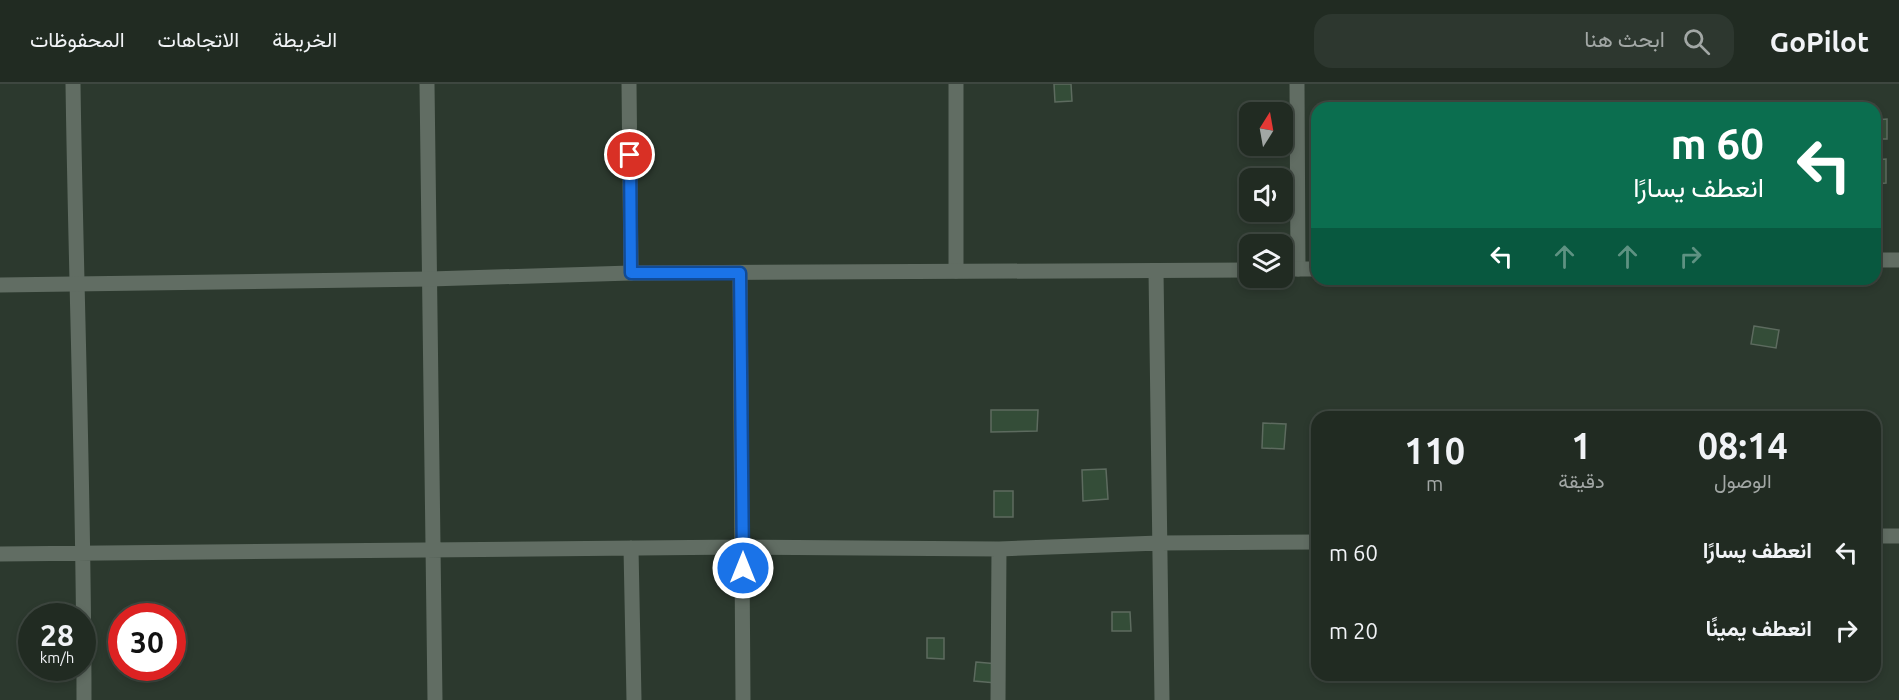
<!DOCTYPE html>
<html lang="ar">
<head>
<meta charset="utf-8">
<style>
	:root { --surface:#212b22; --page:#2d372f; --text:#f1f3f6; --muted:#a2a7a5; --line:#3e4740 }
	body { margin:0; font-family:Ubuntu,Vazirmatn,sans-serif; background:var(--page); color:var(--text); direction:rtl; height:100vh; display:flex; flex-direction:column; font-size:22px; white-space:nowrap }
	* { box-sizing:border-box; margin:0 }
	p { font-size:20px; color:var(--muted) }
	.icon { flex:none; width:33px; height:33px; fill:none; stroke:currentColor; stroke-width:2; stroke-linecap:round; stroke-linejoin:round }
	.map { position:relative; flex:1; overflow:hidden; direction:ltr }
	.drawer { position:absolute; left:1311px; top:327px; width:570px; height:270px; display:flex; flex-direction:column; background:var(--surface); border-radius:18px; box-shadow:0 3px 9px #0003,0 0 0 2px var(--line); direction:rtl }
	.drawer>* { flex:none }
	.top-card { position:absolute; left:1311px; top:18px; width:570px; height:183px; border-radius:18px; box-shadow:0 3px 9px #0003,0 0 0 2px var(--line); direction:rtl; background:#0b6e4f; color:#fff; overflow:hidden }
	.needle { width:39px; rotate:11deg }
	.controls { position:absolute; left:1239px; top:18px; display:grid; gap:12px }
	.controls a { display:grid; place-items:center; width:54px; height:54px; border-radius:12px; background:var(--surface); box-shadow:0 3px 9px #0003,0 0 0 2px var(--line); font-size:30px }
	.speed { position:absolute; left:18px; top:519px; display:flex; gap:12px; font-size:30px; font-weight:700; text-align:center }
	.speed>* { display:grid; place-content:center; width:78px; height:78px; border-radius:50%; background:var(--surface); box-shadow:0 3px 9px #0003,0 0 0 2px var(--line); line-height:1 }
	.speed small { font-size:15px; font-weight:400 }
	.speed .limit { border:9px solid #d22; background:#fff; color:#111 }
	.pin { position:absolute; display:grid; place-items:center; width:51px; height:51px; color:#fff; margin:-26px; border:3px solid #fff; border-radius:50%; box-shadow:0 2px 6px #0007 }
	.me { position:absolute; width:66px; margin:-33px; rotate:0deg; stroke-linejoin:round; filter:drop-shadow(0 0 4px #0008) }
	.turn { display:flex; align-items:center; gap:21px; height:126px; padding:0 18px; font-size:27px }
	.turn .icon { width:78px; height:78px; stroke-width:2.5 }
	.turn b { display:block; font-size:42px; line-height:51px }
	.lanes { display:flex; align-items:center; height:57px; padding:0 18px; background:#0003; justify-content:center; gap:30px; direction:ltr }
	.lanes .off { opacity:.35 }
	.eta { display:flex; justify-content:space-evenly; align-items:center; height:102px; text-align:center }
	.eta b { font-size:36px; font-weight:700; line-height:42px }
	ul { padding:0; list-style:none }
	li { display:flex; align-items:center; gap:18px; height:78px; padding:0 18px }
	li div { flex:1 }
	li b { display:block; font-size:22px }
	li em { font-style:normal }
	header { display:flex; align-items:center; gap:36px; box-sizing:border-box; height:84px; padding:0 30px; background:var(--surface); border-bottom:2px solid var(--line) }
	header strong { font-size:28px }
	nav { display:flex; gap:33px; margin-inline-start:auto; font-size:21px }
	.search { width:420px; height:54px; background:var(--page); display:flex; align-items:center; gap:15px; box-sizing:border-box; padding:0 21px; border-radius:18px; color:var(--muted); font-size:22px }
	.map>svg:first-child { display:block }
	.building { fill:#344d38; stroke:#5d6b5f; stroke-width:1.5 }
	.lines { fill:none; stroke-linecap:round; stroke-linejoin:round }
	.minor { stroke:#616d63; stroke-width:15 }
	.tertiary { stroke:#616d63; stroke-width:15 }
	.route-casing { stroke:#114b97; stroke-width:15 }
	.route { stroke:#1a73e8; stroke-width:10 }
</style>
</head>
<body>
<header>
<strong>GoPilot</strong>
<div class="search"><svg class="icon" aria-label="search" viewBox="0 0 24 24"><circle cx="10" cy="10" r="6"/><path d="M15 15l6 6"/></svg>ابحث هنا</div>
<nav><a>الخريطة</a><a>الاتجاهات</a><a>المحفوظات</a></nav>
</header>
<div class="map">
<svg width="1899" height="616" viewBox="0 0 1899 616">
	<rect width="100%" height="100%" fill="#2c392e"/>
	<path class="building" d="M1054 0H1071L1072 17 1055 18Z
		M1887 35V55H1875V36Z
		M1886 75V99L1875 100V76Z
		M1754 242 1779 246 1776 264 1751 260Z
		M991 326H1038L1037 347 991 348Z
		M1263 339 1286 340 1284 365 1262 364Z
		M1106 385 1108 415 1083 417 1082 386Z
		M994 407H1013V433H994Z
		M1112 528H1130L1131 547H1112Z
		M927 554H944V575L927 574Z
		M976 578 998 580 996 599 974 597Z"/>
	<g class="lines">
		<path class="minor" d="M73 0C76 205 84 411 84 616
			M427 0 435 616
			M629 0 631 189
			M1297 0 1298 185
			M956 187V0
			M1156 187 1162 616
			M740 189 743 616
			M1875 452H1899
			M631 464 634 616
			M0 470 743 463 999 465 1159 459 1317 458
			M998 616 999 465"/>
		<path class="tertiary" d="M1875 176H1899
			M1282 185H1317
			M0 201 430 195 631 189 1250 186"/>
	</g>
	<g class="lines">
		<defs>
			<path id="route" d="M630 71 631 189H740L743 484"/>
		</defs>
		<use href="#route" class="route-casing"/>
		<use href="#route" class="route"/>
	</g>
</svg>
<div class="controls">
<a><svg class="needle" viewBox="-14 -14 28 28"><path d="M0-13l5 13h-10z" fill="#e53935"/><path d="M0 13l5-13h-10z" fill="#a2a7a5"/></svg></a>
<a><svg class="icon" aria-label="sound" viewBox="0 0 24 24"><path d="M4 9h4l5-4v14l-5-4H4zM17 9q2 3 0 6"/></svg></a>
<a><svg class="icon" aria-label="layers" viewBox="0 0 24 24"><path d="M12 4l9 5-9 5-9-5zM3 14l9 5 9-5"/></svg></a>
</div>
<div class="speed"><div>28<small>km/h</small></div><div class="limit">30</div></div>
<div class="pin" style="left:630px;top:71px;background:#d93025"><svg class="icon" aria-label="arrive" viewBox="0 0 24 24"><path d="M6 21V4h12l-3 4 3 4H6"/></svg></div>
<svg class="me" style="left:743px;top:484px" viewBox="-20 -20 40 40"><circle r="17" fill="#1a73e8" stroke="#fff" stroke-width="3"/><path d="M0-11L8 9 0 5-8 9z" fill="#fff"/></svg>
<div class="top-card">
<div class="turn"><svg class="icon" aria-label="left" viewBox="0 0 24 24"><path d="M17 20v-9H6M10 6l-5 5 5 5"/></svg><div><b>60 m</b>انعطف يسارًا</div></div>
<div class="lanes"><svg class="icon" aria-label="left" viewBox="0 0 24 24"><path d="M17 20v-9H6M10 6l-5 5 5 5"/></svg><svg class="icon off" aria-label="ahead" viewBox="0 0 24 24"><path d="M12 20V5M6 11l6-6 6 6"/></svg><svg class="icon off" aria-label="ahead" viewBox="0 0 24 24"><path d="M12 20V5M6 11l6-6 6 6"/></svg><svg class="icon off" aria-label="right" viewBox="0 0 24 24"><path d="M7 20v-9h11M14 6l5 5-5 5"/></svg></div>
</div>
<section class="drawer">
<div class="eta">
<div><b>08:14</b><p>الوصول</p></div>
<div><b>1</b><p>دقيقة</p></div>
<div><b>110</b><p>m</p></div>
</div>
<ul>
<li><svg class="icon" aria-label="left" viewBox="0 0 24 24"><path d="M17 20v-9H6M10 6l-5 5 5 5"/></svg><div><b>انعطف يسارًا</b></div><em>60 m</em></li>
<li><svg class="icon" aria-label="right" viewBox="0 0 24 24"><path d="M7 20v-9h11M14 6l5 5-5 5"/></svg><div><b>انعطف يمينًا</b></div><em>20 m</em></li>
</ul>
</section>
</div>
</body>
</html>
